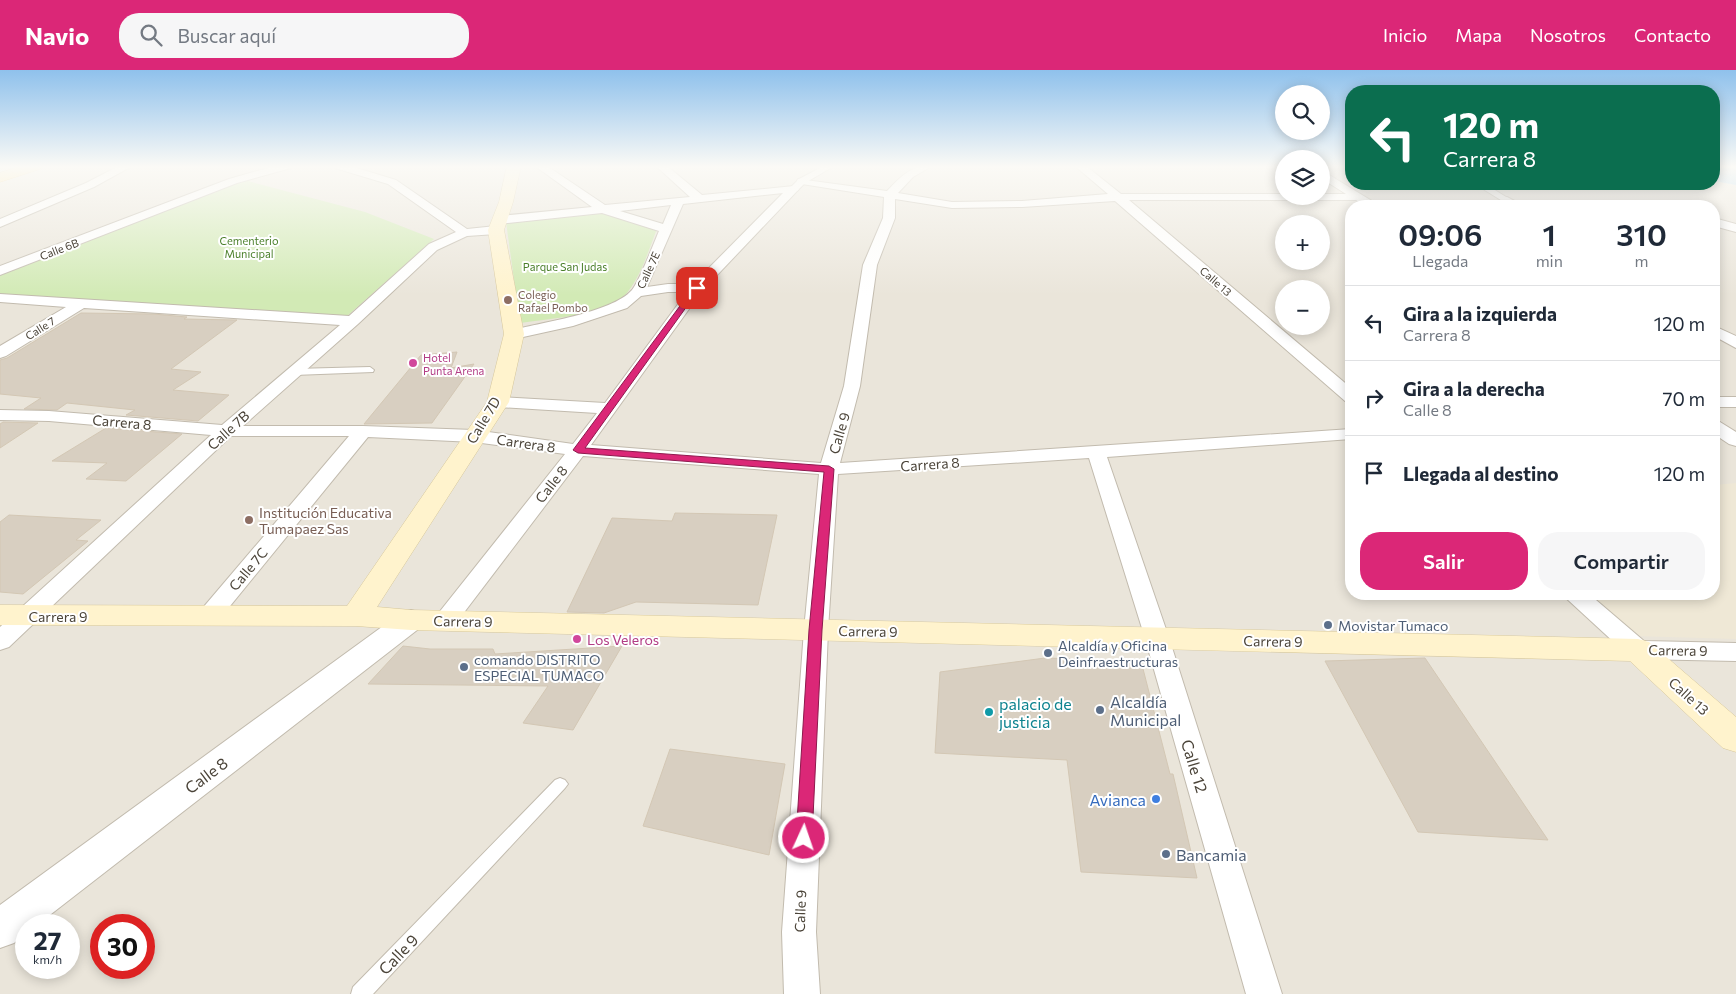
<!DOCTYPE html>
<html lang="es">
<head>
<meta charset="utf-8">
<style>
	:root { --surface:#fff; --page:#f6f6f7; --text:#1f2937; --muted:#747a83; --line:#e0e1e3; --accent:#db2777 }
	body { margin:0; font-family:Commissioner,sans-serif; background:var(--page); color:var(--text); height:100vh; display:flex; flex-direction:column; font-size:19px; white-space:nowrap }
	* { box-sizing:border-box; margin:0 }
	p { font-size:16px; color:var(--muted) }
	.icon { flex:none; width:28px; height:28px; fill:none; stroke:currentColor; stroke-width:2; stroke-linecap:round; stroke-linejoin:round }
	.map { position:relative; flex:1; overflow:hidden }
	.details { position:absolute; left:1345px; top:130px; width:375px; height:400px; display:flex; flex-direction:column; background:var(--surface); border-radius:20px; box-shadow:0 2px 12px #0003 }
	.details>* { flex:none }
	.banner { position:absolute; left:1345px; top:15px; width:375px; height:105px; border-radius:20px; box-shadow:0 2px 12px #0003; background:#0b6e4f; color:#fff; overflow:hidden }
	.buttons { position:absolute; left:1275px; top:15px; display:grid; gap:10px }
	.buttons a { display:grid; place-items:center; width:55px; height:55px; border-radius:50%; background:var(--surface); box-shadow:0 2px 12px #0003; font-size:25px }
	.speed { position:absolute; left:15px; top:844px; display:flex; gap:10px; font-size:25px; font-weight:700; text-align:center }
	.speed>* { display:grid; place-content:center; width:65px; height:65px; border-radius:50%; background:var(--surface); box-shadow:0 2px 12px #0003; line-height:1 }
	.speed small { font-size:12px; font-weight:400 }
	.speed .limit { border:8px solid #d22; background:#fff; color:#111 }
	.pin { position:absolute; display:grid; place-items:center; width:42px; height:42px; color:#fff; margin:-21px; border-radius:10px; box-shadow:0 2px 8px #0006 }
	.me { position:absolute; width:55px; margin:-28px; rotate:3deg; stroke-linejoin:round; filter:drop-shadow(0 0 4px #0008) }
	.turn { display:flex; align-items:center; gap:18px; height:105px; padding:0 15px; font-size:22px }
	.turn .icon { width:65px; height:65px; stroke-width:2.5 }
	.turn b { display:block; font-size:35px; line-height:42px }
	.eta { display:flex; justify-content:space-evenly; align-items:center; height:85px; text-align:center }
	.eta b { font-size:30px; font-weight:600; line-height:35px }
	.button { display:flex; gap:10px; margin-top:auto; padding:10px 15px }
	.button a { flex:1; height:58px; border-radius:20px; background:var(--accent); color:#fff; font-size:20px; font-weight:600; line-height:58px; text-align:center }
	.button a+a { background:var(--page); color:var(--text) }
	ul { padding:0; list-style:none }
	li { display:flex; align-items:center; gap:15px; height:75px; padding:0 15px; border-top:1px solid var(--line) }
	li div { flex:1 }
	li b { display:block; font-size:19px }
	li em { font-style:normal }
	header { display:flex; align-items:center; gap:30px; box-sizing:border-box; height:70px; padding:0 25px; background:var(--accent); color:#fff }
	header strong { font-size:24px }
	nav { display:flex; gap:28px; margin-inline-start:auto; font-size:18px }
	.search { width:350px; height:45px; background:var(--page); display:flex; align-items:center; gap:12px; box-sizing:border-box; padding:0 18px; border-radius:20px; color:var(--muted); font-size:19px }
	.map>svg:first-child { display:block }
	.residential { fill:#eae5da; fill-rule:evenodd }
	.education { fill:#efe8d6 }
	.green { fill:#d2eab5 }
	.water { fill:#a9d4f2 }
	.building { fill:#d8cfc1; stroke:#d3c7b4 }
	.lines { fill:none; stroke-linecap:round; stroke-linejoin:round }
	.service-casing { stroke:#c2bbae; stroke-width:2 }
	.pedestrian-casing { stroke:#c2bbae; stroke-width:2 }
	.minor-casing { stroke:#c2bbae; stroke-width:2 }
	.tertiary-casing { stroke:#c2bbae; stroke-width:2 }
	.secondary-casing { stroke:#d6c79b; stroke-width:1 }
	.primary-casing { stroke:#e6c16a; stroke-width:1 }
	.service { fill:#fff; fill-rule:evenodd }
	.pedestrian { fill:#fff; fill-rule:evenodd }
	.minor { fill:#fff; fill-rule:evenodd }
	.tertiary { fill:#fff; fill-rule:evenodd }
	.secondary { fill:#fff3cd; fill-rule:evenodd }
	.primary { fill:#ffe39c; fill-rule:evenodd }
	.route { fill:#db2777; stroke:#8e194d }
	.education-dot { fill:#8d6e63; stroke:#fff; stroke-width:2 }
	.hotel-dot { fill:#d1479c; stroke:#fff; stroke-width:2 }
	.service-dot { fill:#5c6f8a; stroke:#fff; stroke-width:2 }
	.culture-dot { fill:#0f9aa8; stroke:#fff; stroke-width:2 }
	.shop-dot { fill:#3f7fe0; stroke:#fff; stroke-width:2 }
	.labels { text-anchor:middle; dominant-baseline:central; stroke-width:4; stroke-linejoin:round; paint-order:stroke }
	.far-park-label { font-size:11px; fill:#4a7f2a; stroke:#fff }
	.far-street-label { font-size:11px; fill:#4b4439; stroke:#fff }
	.far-education-label { font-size:11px; fill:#785e54; stroke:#fff; text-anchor:start }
	.far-hotel-label { font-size:11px; fill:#b23c85; stroke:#fff; text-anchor:start }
	.street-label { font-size:14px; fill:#4b4439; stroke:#fff }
	.education-label { font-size:14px; fill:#785e54; stroke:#fff; text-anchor:start }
	.service-label { font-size:14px; fill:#4e5e75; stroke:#fff; text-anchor:start }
	.hotel-label { font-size:14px; fill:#b23c85; stroke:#fff; text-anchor:start }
	.near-service-label { font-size:16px; fill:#4e5e75; stroke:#fff; text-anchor:start }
	.near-culture-label { font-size:16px; fill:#0d838f; stroke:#fff; text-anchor:start }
	.near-street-label { font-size:16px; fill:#4b4439; stroke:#fff }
	.near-shop-label { font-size:16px; fill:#366cbe; stroke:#fff; text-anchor:end }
</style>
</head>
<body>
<header>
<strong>Navio</strong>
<div class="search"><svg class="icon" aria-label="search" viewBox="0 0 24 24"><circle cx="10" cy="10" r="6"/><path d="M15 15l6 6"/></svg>Buscar aquí</div>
<nav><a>Inicio</a><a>Mapa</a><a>Nosotros</a><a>Contacto</a></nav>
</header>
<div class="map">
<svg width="1736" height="924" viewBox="0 0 1736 924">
	<rect width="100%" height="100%" fill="#f6f3ec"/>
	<path class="residential" d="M0 96H1284V126H1321V96H1351V114H1714V111L1736 115V924H0ZM1351 136H1714V524H1351ZM1284 154H1321V191H1284ZM1284 219H1321V256H1284ZM26 855H69V898H26ZM101 855H144V898H101Z"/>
	<path class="education" d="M1736 413V569L1635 566 1587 524H1714V415Z"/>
	<path class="green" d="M244 110 365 142 434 169 346 247 0 225V205Z
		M600 143 657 159C647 184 639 215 617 233 605 244 539 250 520 253L506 152Z"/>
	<path class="water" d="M1714 96H1736V115L1714 111Z"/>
	<path class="building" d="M81 243 153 244 187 247 184 249 237 250 171 299 201 302 173 320 229 325 198 351 126 345 135 340 67 333 57 340 24 339 41 328 0 324V290L7 288Z
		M457 282 451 298 474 294 432 353 364 354 421 285Z
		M3 352 38 353 0 378V354Z
		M106 358 182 364 126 411 86 409 107 393 52 391Z
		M675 443 777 445 758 535 636 532 604 543 567 542 612 448 672 451Z
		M9 445 101 450 76 470 88 471 23 524 0 522V452Z
		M403 576 430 579H493L495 584 622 576 573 660 523 653 548 616 368 614Z
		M1045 588 1141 591 1170 704H1173L1197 808 1081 802 1067 690 935 683 940 602Z
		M1425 588 1548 770 1418 762 1325 591Z
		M670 679 785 694 769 785 643 756Z"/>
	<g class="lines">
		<defs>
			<path id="service" d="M370 297 374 300 373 302 294 305 290 302 294 299Z
				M560 708 565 710 568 714 565 718 373 924H351L353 917 555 710Z"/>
			<path id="pedestrian" d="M824 96H834L805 113 797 121H791V117L799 109Z
				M1475 114H1485L1511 130 1504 132Z"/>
			<path id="minor" d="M119 96H132L94 117 0 157V149L86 113Z
				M275 96H292L291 98 237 113 0 205V196L229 109Z
				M334 96H350L396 110 467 159 496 156 502 160 496 164 467 166 437 180 358 254 243 356H363L474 360 573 374 597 343 498 337 492 336 489 332 492 328 498 327 605 333 687 222H668L641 226 627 238 573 256 514 269 509 267 506 264 509 261C538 253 612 243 632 220 640 210 653 175 659 161L602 143 499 154 493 150 499 146 592 137 535 96H547L605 135 690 127 656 96H667L702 125 794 116 799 119 702 221 591 375 821 393 844 316 863 195 883 148 884 127 802 114 797 111 798 109 887 121C902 106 909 96 932 96L913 107 898 123 952 132 1022 131 1108 124 1075 96H1086L1121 124H1284V126H1321V124H1346L1321 108V100L1377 134 1379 136H1366L1356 130H1129L1351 318V332L1345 331 1115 131 1022 137 952 138 895 129V148L877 195 860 316 840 393 1351 359V369L1107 387 1169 568 1282 924H1246L1145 568 1089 388 838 404 828 560 816 862 820 924H784L782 862 804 560 819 404 583 386 453 557 445 559 437 557 433 551 437 545 565 384 474 372 368 367 217 552 209 554 201 552 197 546 201 540 349 366H231L9 577 0 580V557L211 365 49 351 0 350V340L49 341 222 355 340 255 84 238 6 286 0 288V276L66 237 0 232V224L349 246 429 174 456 162 388 114 335 98ZM783 123 693 214H668L647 217 683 134ZM671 135 663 154 620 141Z
				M1507 127 1524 136C1515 137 1507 137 1501 130L1503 128Z
				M1714 148 1736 154V162L1714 156Z
				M1714 256 1736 266V278L1714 266Z
				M1714 327H1736V337H1714Z
				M1714 351 1720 352 1736 362V376L1729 374 1714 364Z
				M1563 524H1589L1644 571 1736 573V591L1638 589 1629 586 1567 529Z"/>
			<path id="tertiary" d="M411 540 421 543 426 550 421 557 37 855H26V863L14 873 0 878V835L401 543Z"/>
			<path id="secondary" d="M507 96H521L513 132 504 160 524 264 509 332 377 537 411 540 1638 569 1649 572 1736 647V682L1723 678 1630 591 411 560 356 556 0 555V535L347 536 487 332 504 264 488 160 499 132Z"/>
			<path id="primary" d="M22 96H42L40 99 0 112V103Z"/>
		</defs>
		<use href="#service" class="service-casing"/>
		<use href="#pedestrian" class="pedestrian-casing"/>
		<use href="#minor" class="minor-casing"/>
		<use href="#tertiary" class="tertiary-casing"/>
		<use href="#secondary" class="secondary-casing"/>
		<use href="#primary" class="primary-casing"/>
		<use href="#service" class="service"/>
		<use href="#pedestrian" class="pedestrian"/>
		<use href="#minor" class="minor"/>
		<use href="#tertiary" class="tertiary"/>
		<use href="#secondary" class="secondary"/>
		<use href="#primary" class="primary"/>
	</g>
	<linearGradient id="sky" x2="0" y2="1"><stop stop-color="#8fc1ec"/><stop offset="0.43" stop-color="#fbfaf6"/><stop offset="1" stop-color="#fbfaf6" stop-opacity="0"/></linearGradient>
	<rect width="1736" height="225" fill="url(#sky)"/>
	<path class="route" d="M697 216 700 218 585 378 829 396 834 399 822 560 812 768 810 773 804 775 798 773 796 768 809 560 824 402 578 383 573 380 694 217Z"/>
	<g class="education-dot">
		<circle cx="508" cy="230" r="5"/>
		<circle cx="249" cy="450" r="5"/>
	</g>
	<g class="hotel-dot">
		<circle cx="413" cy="293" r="5"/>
		<circle cx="577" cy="569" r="5"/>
	</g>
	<g class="service-dot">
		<circle cx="1328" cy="555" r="5"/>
		<circle cx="1048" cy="583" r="5"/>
		<circle cx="464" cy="597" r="5"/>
		<circle cx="1100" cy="640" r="5"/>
		<circle cx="1166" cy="784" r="5"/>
	</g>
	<circle class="culture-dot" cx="989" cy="642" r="5"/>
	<circle class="shop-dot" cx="1156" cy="729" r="5"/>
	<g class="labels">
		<g class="far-park-label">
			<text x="249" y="170">Cementerio<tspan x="249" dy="13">Municipal</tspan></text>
			<text x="565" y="196">Parque San Judas</text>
		</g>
		<g class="far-street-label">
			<text transform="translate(59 179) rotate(-21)">Calle 6B</text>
			<text transform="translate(648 200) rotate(-65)">Calle 7E</text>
			<text transform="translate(1216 211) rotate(41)">Calle 13</text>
			<text transform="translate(40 258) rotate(-32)">Calle 7</text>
		</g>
		<g class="far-education-label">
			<text x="518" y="224">Colegio<tspan x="518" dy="13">Rafael Pombo</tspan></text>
		</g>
		<g class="far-hotel-label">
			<text x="423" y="287">Hotel<tspan x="423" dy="13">Punta Arena</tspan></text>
		</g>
		<g class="street-label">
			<text transform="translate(483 350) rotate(-59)">Calle 7D</text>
			<text transform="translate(122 352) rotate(5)">Carrera 8</text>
			<text transform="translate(228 360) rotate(-42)">Calle 7B</text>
			<text transform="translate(839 363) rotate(-74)">Calle 9</text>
			<text transform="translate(526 373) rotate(8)">Carrera 8</text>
			<text transform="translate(930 394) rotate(-4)">Carrera 8</text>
			<text transform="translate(551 414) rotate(-52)">Calle 8</text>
			<text transform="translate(248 499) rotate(-50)">Calle 7C</text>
			<text x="58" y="546">Carrera 9</text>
			<text transform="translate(463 551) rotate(1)">Carrera 9</text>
			<text transform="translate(868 561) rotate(1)">Carrera 9</text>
			<text transform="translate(1273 571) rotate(1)">Carrera 9</text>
			<text transform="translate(1678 580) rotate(1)">Carrera 9</text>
			<text transform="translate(1689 626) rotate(42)">Calle 13</text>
			<text transform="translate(800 841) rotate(-88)">Calle 9</text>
		</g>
		<g class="education-label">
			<text x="259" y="442">Institución Educativa<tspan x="259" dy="16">Tumapaez Sas</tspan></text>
		</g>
		<g class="service-label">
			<text x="1338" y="555">Movistar Tumaco</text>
			<text x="1058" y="575">Alcaldía y Oficina<tspan x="1058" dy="16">Deinfraestructuras</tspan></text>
			<text x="474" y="589">comando DISTRITO<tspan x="474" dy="16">ESPECIAL TUMACO</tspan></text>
		</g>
		<g class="hotel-label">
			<text x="587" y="569">Los Veleros</text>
		</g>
		<g class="near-service-label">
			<text x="1110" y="631">Alcaldía<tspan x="1110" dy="18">Municipal</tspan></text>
			<text x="1176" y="784">Bancamia</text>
		</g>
		<g class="near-culture-label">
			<text x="999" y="633">palacio de<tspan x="999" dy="18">justicia</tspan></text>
		</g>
		<g class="near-street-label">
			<text transform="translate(1195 696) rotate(73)">Calle 12</text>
			<text transform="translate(206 705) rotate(-37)">Calle 8</text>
			<text transform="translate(398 884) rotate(-46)">Calle 9</text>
		</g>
		<g class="near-shop-label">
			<text x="1146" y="729">Avianca</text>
		</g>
	</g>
</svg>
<div class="buttons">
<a><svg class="icon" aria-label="search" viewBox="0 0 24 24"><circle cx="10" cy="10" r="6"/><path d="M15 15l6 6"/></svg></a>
<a><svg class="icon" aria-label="layers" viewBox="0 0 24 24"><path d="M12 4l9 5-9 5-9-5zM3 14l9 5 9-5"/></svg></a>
<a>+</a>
<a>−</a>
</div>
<div class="speed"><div>27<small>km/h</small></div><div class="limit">30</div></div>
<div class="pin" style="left:697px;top:218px;background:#d93025"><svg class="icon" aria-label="arrive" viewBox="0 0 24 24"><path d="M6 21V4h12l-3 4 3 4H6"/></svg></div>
<svg class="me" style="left:804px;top:768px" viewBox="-20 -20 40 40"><circle r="17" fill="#db2777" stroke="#fff" stroke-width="3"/><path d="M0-11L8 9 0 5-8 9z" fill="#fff"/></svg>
<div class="banner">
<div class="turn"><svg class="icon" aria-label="left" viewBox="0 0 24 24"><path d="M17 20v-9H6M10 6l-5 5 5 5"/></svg><div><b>120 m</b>Carrera 8</div></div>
</div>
<section class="details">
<div class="eta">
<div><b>09:06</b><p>Llegada</p></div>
<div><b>1</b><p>min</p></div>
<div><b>310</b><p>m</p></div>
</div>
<ul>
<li><svg class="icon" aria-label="left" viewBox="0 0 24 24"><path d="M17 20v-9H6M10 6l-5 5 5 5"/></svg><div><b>Gira a la izquierda</b><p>Carrera 8</p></div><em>120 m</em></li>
<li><svg class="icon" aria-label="right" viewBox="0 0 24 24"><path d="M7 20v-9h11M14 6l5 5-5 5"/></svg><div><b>Gira a la derecha</b><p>Calle 8</p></div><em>70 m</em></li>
<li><svg class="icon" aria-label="arrive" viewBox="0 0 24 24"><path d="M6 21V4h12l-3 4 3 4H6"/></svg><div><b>Llegada al destino</b></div><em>120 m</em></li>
</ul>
<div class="button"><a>Salir</a><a>Compartir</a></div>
</section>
</div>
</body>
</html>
